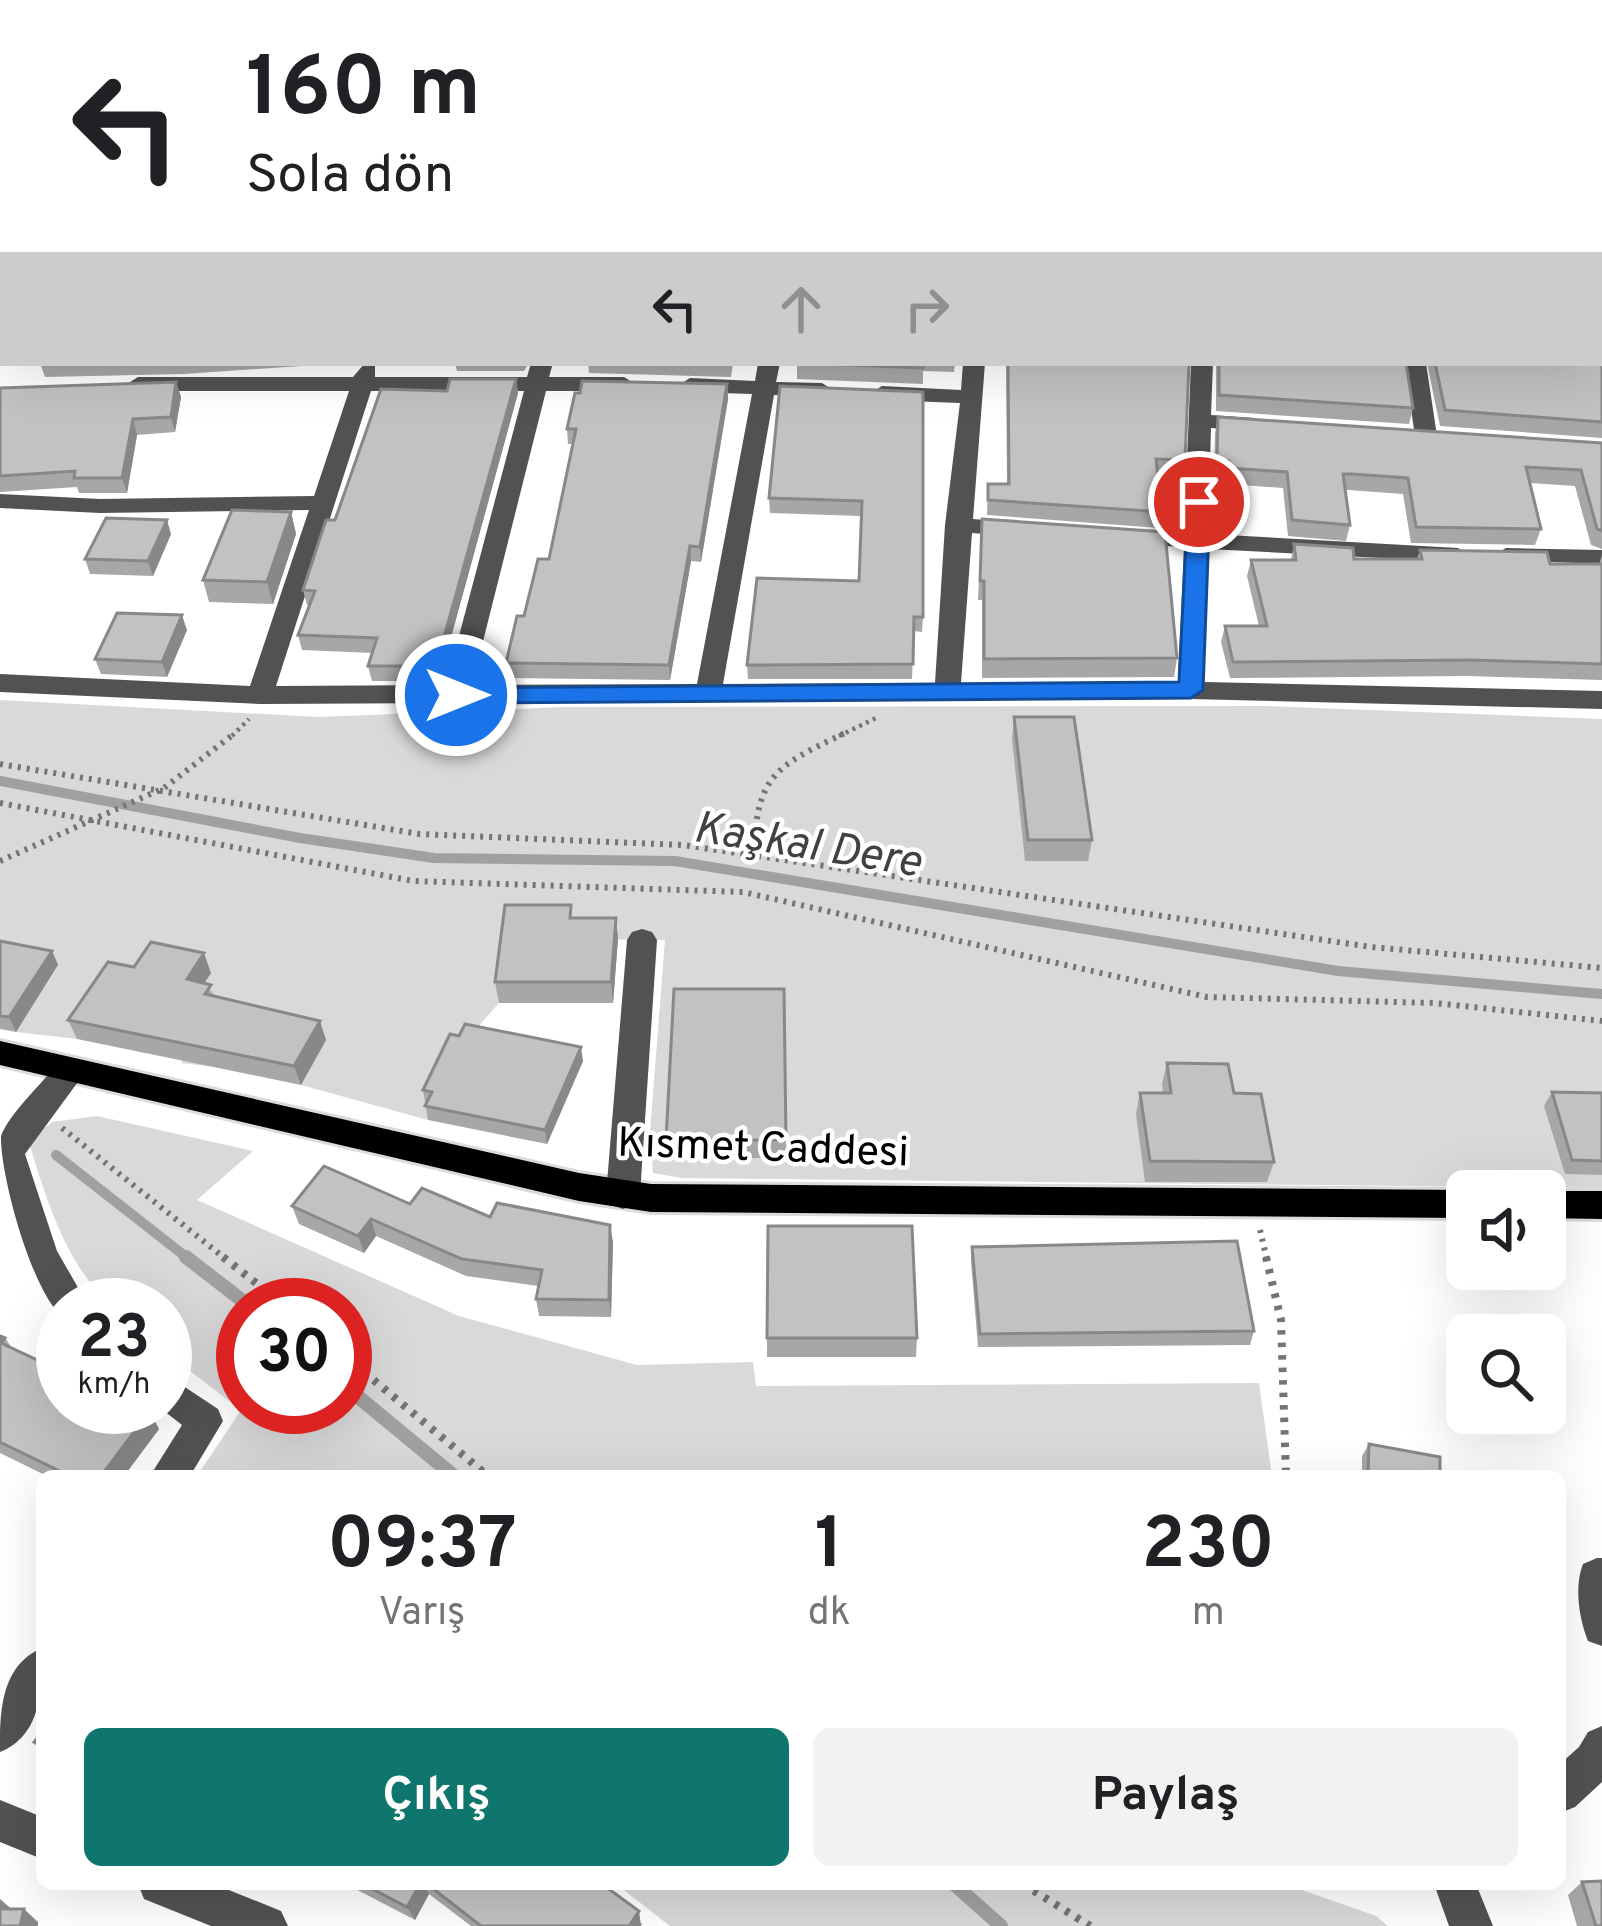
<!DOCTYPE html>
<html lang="tr">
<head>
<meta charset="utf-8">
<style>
	:root { --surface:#fff; --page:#f2f2f2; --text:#202124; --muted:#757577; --accent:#0f766e }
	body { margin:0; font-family:Overpass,sans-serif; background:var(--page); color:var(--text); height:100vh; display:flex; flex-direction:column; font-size:45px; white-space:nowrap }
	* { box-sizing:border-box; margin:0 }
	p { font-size:39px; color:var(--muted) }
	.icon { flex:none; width:66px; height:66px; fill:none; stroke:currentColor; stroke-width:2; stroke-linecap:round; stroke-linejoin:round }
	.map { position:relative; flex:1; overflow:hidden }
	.side { position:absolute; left:36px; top:1470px; width:1530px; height:420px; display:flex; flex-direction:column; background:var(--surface); border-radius:18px; box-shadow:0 12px 48px #0002 }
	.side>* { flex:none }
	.banner { position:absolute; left:0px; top:0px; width:1602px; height:366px; box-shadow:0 12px 48px #0002; background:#fff; color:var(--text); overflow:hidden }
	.tools { position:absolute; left:1446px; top:1170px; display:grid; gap:24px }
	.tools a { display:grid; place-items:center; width:120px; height:120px; border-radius:18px; background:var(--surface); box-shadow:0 12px 48px #0002; font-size:60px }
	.speed { position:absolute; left:36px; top:1278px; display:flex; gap:24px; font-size:60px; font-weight:700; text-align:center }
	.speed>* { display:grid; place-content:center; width:156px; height:156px; border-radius:50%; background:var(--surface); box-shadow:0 12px 48px #0002; line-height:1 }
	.speed small { font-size:30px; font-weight:400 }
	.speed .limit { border:18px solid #d22; background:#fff; color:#111 }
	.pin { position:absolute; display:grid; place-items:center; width:102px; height:102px; color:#fff; margin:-51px; border:6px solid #fff; border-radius:50%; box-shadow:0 3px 12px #0007 }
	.me { position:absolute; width:132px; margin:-66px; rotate:90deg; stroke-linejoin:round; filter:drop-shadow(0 0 9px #0008) }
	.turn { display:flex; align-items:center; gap:42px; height:252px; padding:0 48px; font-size:54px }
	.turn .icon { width:156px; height:156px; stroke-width:2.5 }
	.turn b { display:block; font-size:84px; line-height:102px }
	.lanes { display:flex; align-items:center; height:114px; padding:0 48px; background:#0003; justify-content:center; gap:60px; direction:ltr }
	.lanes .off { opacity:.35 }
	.eta { display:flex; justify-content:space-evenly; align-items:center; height:204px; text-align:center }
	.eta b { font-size:72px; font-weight:700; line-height:84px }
	.button { display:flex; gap:24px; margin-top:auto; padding:24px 48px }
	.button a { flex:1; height:138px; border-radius:18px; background:var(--accent); color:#fff; font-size:48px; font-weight:700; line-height:138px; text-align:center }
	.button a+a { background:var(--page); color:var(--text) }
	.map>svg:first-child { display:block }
	.green { fill:#d9d9d9; fill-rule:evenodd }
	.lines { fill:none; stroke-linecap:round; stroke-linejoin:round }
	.stream-far1 { stroke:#a0a0a0; stroke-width:10 }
	.stream { stroke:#a0a0a0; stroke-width:14 }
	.major-casing { stroke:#dbdbdb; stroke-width:6 }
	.path-far3 { stroke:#747474; stroke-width:3; stroke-dasharray:1.5 3; stroke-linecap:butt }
	.path-far2 { stroke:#747474; stroke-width:4.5; stroke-dasharray:3 4.5; stroke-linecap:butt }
	.path-far1 { stroke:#747474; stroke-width:6; stroke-dasharray:3 6; stroke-linecap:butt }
	.path { stroke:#747474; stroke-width:8; stroke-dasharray:4.5 8; stroke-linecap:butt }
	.minor { fill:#525252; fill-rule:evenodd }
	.major { fill:#000; fill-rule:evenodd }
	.wall { fill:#a7a7a7 }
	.shaded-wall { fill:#888 }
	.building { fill:#c2c2c2; stroke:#888; stroke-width:3 }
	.route { fill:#1a73e8; stroke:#114b97; stroke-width:3 }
	.labels { text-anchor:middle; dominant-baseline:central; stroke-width:9; stroke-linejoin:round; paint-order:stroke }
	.street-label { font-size:42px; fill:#000; stroke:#fff }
	.water-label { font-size:45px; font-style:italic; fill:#414141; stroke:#fff }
</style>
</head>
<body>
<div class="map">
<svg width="1602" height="1926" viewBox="0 0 1602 1926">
	<rect width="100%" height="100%" fill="#fff"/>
	<path class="green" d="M0 700 319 717 565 707 1264 706 1602 719V1188L682 1178 653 1173 650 1132 665 940 573 939 509 927 499 1003 468 1038 428 1120 301 1085 325 1040 226 1068 181 1063 217 1005 116 981 77 1039 16 1032 58 966 0 954Z
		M97 1116 253 1151 197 1200 459 1316 637 1365 753 1362 756 1386 1259 1383 1272 1476H197L241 1410 165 1352V1305H111C65 1264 46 1197 28 1140L52 1122ZM243 1305H345V1407H243Z
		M616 1884H1285L1376 1916 1388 1926H670Z"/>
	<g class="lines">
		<path class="stream-far1" d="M0 781 300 838 434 858 675 861 1338 971 1602 994
			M56 1155 190 1260"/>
		<path class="stream" d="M186 1257 248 1305
			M345 1386 454 1476
			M954 1884 1001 1926"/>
		<defs>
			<path id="major" d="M873 0H890L892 3H875Z
				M1599 199H1602V211H1599Z
				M0 1041 579 1173 651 1184 1467 1190V1218L651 1212 579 1201 0 1065Z
				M1542 1191H1602V1219L1545 1218Z"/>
		</defs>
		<use href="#major" class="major-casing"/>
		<path class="path-far3" d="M580 0H593
			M662 0 680 3"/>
		<path class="path-far2" d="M232 736 249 719
			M839 736 876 718"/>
		<path class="path-far1" d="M0 764 419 834 683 845 1371 947 1602 968
			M0 803 413 881 743 892 1207 997 1435 1003 1602 1021
			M754 855C756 775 776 766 845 733
			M0 861 164 788 235 733
			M62 1128 227 1260
			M1260 1230 1267 1260"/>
		<path class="path" d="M223 1257 284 1305
			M1266 1257 1281 1320 1286 1476
			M345 1356 488 1476
			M1023 1884 1090 1926"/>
		<path class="minor" d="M178 0H194L195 3H179Z
			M534 0H550L551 3H535Z
			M695 0H717L719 3H697Z
			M1462 0H1481L1483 3H1464Z
			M1589 0H1602V7L1587 3Z
			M1599 287 1602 288V309L1599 308Z
			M365 363 375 364V377H527L531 363H553L549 377H624L635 384 624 391H546L472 685 697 684 752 394 690 392 679 385 690 378 755 381 758 363H780L776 382 822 383 833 390 822 397 774 395 723 684 935 683 945 525 960 403 882 400 871 393 882 386 961 390 963 363H985L973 519 1021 523 1033 530 1021 537 972 533 961 683 1178 681 1184 547 1129 544 1117 537 1129 530 1184 533 1191 363H1213L1211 415 1255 418 1266 425 1255 432 1211 428 1208 534 1458 548 1470 555 1458 562 1208 549 1204 682 1602 691V709L1191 699 260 704 0 692V674L250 686 309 510 100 513 0 508V494L100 499 314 496 349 391H138L127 384 138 377H353ZM371 391H524L446 685 276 686Z
			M1404 363H1426L1437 436 1434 441H1418L1415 436Z
			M1506 548 1602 550V564L1497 560 1494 555Z
			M642 929 652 932 657 940 640 1195 635 1205 623 1209 611 1205 606 1195 627 940 632 932Z
			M70 1059 81 1062 86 1071 25 1154 57 1251 88 1305H63V1317C32 1293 0 1175 1 1136 11 1111 42 1084 59 1062Z
			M165 1374 218 1409 223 1421 190 1476H150L182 1425 159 1407H165Z
			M1597 1558H1602V1646L1588 1641C1579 1619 1574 1586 1583 1564Z
			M42 1648C42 1687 43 1735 0 1752 0 1713 0 1666 42 1648Z
			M1602 1726V1782L1575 1807 1560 1813V1764L1579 1747 1588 1732Z
			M0 1800 42 1817V1859L0 1842Z
			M138 1884H214L281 1911 288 1926H211L144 1899Z
			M1434 1884H1476L1493 1926H1449Z"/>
		<use href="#major" class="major"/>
	</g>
	<path class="wall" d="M727 0H865L868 3H733Z
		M928 0H1436V3H931Z
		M1602 350V438L1440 426 1427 363H1599Z
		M40 363H345L184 374 45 377Z
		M455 363H529L524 371H457Z
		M588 363H733L731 377 589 373Z
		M797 363H955L954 372 923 371V384L797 379Z
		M1006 363H1189L1185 460 1182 476 1158 475 1162 512 1159 528 987 515 988 484H1007Z
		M1216 363H1406L1413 408 1409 424 1216 411Z
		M516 379 518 393 439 681H372L368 666 373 653 302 650 298 635 309 605H307L303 590 335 520 447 391Z
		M176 382 181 397 175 432 137 435 127 493H79L77 487 0 492V388Z
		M727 384 728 399 701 562 691 561 670 680 508 678 506 663 549 559 573 444H568L567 429Z
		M923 392V617L922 632 914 631 912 679H748L747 665 859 581 861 516 770 513 769 498Z
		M1218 417 1602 443V549L1591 545 1575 486 1530 483 1541 529 1535 545 1411 543 1403 494 1348 490H1345L1350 525 1346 541 1288 536 1283 488 1226 484 1225 477H1214L1215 433Z
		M291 512 296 534 273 604 209 602 203 580Z
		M982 519 1177 658 1174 677 982 678V600H978Z
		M171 534 153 576 90 574 85 559Z
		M1294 544 1354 559H1417L1420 550 1550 564H1599L1602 555V680L1466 676 1230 678 1221 642 1225 626H1259L1247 576 1251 560H1291Z
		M187 630 167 677 101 674 95 659Z
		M1014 717 1092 840 1088 861H1025L1012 739Z
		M616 918 618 939 613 1003H499L495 982Z
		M0 941 52 951 58 965 16 1032 0 1029Z
		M134 967 211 973 204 983 215 996 326 1040 301 1085 77 1039 68 1020Z
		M784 989 786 1158H668L666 1140Z
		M583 1061 547 1144 428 1120 423 1090Z
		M1167 1063 1234 1093 1274 1162 1267 1182H1145L1136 1114 1140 1093H1163L1162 1084Z
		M1552 1092 1602 1093V1175L1565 1174 1544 1106Z
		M410 1204 490 1217 613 1242 611 1317 539 1316 536 1299 538 1286 466 1276 376 1236 364 1253 299 1224 292 1206Z
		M972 1247 1254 1331 1250 1345 978 1347 971 1261Z
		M0 1336 5 1338 12 1348 159 1429 124 1476H47L0 1453Z
		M767 1338H917L916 1357H767Z
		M1369 1444 1440 1476H1362V1456Z
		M1582 1882 1602 1926H1577L1568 1895Z
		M346 1884H602L642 1924 641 1926H471L429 1894 415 1920Z"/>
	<path class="shaded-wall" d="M194 0H282L283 1 194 3Z
		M516 379 518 393 439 681 436 666Z
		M176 382 181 397 175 432 171 417Z
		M727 384 728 399 701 562 700 547Z
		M133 419 137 435 127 493 122 478Z
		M291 512 296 534 273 604 267 582Z
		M167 520 171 534 153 576 148 561Z
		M690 546 691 561 670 680 669 665Z
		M182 615 187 630 167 677 162 662Z
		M616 918 618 939 613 1003 611 982Z
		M52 951 58 965 16 1032 9 1017Z
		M204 953 211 973 194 999 187 979Z
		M320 1021 326 1040 301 1085 294 1066Z
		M581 1047 583 1061 547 1144 545 1130Z
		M371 1219 376 1236 364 1253 358 1236Z
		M610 1225 613 1242 611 1317 609 1300Z
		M150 1411 159 1429 124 1476H101Z
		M420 1884H424L429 1894 415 1920 407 1907Z
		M0 1899 15 1912 0 1911Z
		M24 1909 38 1922V1926H20Z
		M639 1911 641 1926H629Z"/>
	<path class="building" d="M0 0H89V3H3V211L0 212V187H2L0 169 2 94H0V42H2V26H0Z
		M283 0H520L522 3H283Z
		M755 0H865L868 2 761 3Z
		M974 0H1436V3H975Z
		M1599 23H1602V176H1599Z
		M1599 230H1602L1600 292 1599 291Z
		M3 282V314L0 315V283Z
		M1599 341 1602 350V422L1445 410 1435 363H1599Z
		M797 363H924L923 368Z
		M1008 363H1189L1185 460 1156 459 1162 512 988 500V484H1009Z
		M1219 363H1406L1413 408 1219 395Z
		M450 379H516L436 666H368L377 638 298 635 315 591 303 590 326 520H335L381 389 447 391Z
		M582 381 727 384 700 547 690 546 669 665 506 663 517 616H524L538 559H549L576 429H567L575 393H580Z
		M176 382 171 417 133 419 122 478H74L75 471 0 476V388Z
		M780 386 923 392V617H914L913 664 747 665 757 578 859 581 862 501 769 498Z
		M1218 417 1602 443V531L1597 529 1581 470 1526 467 1541 529 1416 527 1408 478 1352 474H1343L1350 525 1292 520 1287 472 1229 468V461H1217Z
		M232 510 291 512 267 582 203 580Z
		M106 518 167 520 148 561 85 559Z
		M982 519 1165 532 1177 658 984 659V581H980Z
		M1294 544 1353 548 1354 559H1422L1420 550 1547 552 1550 564H1602V664L1472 660 1233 662 1225 626H1267L1251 560H1296Z
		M117 613 182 615 162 662 95 659Z
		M1014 717H1074L1092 840H1028Z
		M505 905H571L570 918H616L611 982H495Z
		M0 941 52 951 9 1017 0 1016Z
		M151 942 204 953 187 979 211 985 205 994 320 1021 294 1066 68 1020 108 962 134 967Z
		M674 989H784L786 1140H666Z
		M465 1024 581 1047 545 1130 425 1106 432 1092 423 1090 450 1034 459 1036Z
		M1167 1063 1228 1064 1234 1093 1261 1094 1274 1162 1150 1161 1140 1093H1171Z
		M1552 1092 1602 1093V1161L1572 1160Z
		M324 1166 410 1204 422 1188 490 1217 497 1203 610 1225 609 1300 536 1299 542 1270 462 1259 371 1219 358 1236 292 1206Z
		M768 1226H912L917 1338H767Z
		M1237 1241 1254 1331 980 1334 972 1247Z
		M0 1336 5 1338 1 1343 63 1372V1407H140L150 1411 101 1476H70L0 1442Z
		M1369 1444 1440 1457V1476H1368Z
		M42 1732V1747L34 1742Z
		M1602 1881V1926H1596L1582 1882Z
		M363 1884H420L407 1907Z
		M427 1884H602L639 1911 629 1926H481Z
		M0 1909H24L20 1926H0Z"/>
	<path class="route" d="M1199 495 1210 502 1203 690 1191 698 456 703 444 695 456 688 1179 682 1188 502Z"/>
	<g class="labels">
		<g class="street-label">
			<text transform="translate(763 1150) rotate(2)">Kısmet Caddesi</text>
		</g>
		<g class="water-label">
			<text transform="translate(807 847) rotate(9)">Kaşkal Dere</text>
		</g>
	</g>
</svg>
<div class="tools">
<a><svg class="icon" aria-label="sound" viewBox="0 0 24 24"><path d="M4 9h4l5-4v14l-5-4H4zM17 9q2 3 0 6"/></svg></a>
<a><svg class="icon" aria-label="search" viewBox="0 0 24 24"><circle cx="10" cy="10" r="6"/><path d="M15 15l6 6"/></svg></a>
</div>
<div class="speed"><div>23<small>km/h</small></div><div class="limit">30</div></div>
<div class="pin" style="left:1199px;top:502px;background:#d93025"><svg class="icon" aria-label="arrive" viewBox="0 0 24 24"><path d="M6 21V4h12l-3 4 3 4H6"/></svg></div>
<svg class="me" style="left:456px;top:695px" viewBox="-20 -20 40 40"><circle r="17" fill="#1a73e8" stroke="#fff" stroke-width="3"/><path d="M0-11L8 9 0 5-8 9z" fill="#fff"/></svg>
<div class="banner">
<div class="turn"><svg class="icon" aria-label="left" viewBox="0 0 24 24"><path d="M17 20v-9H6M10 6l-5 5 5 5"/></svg><div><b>160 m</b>Sola dön</div></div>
<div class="lanes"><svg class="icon" aria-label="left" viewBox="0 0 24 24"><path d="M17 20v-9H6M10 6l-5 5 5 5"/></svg><svg class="icon off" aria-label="ahead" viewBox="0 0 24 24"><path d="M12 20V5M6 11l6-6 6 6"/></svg><svg class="icon off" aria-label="right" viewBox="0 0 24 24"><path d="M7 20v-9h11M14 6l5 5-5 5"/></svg></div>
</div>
<section class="side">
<div class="eta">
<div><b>09:37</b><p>Varış</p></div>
<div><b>1</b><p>dk</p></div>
<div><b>230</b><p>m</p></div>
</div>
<div class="button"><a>Çıkış</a><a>Paylaş</a></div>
</section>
</div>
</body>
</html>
